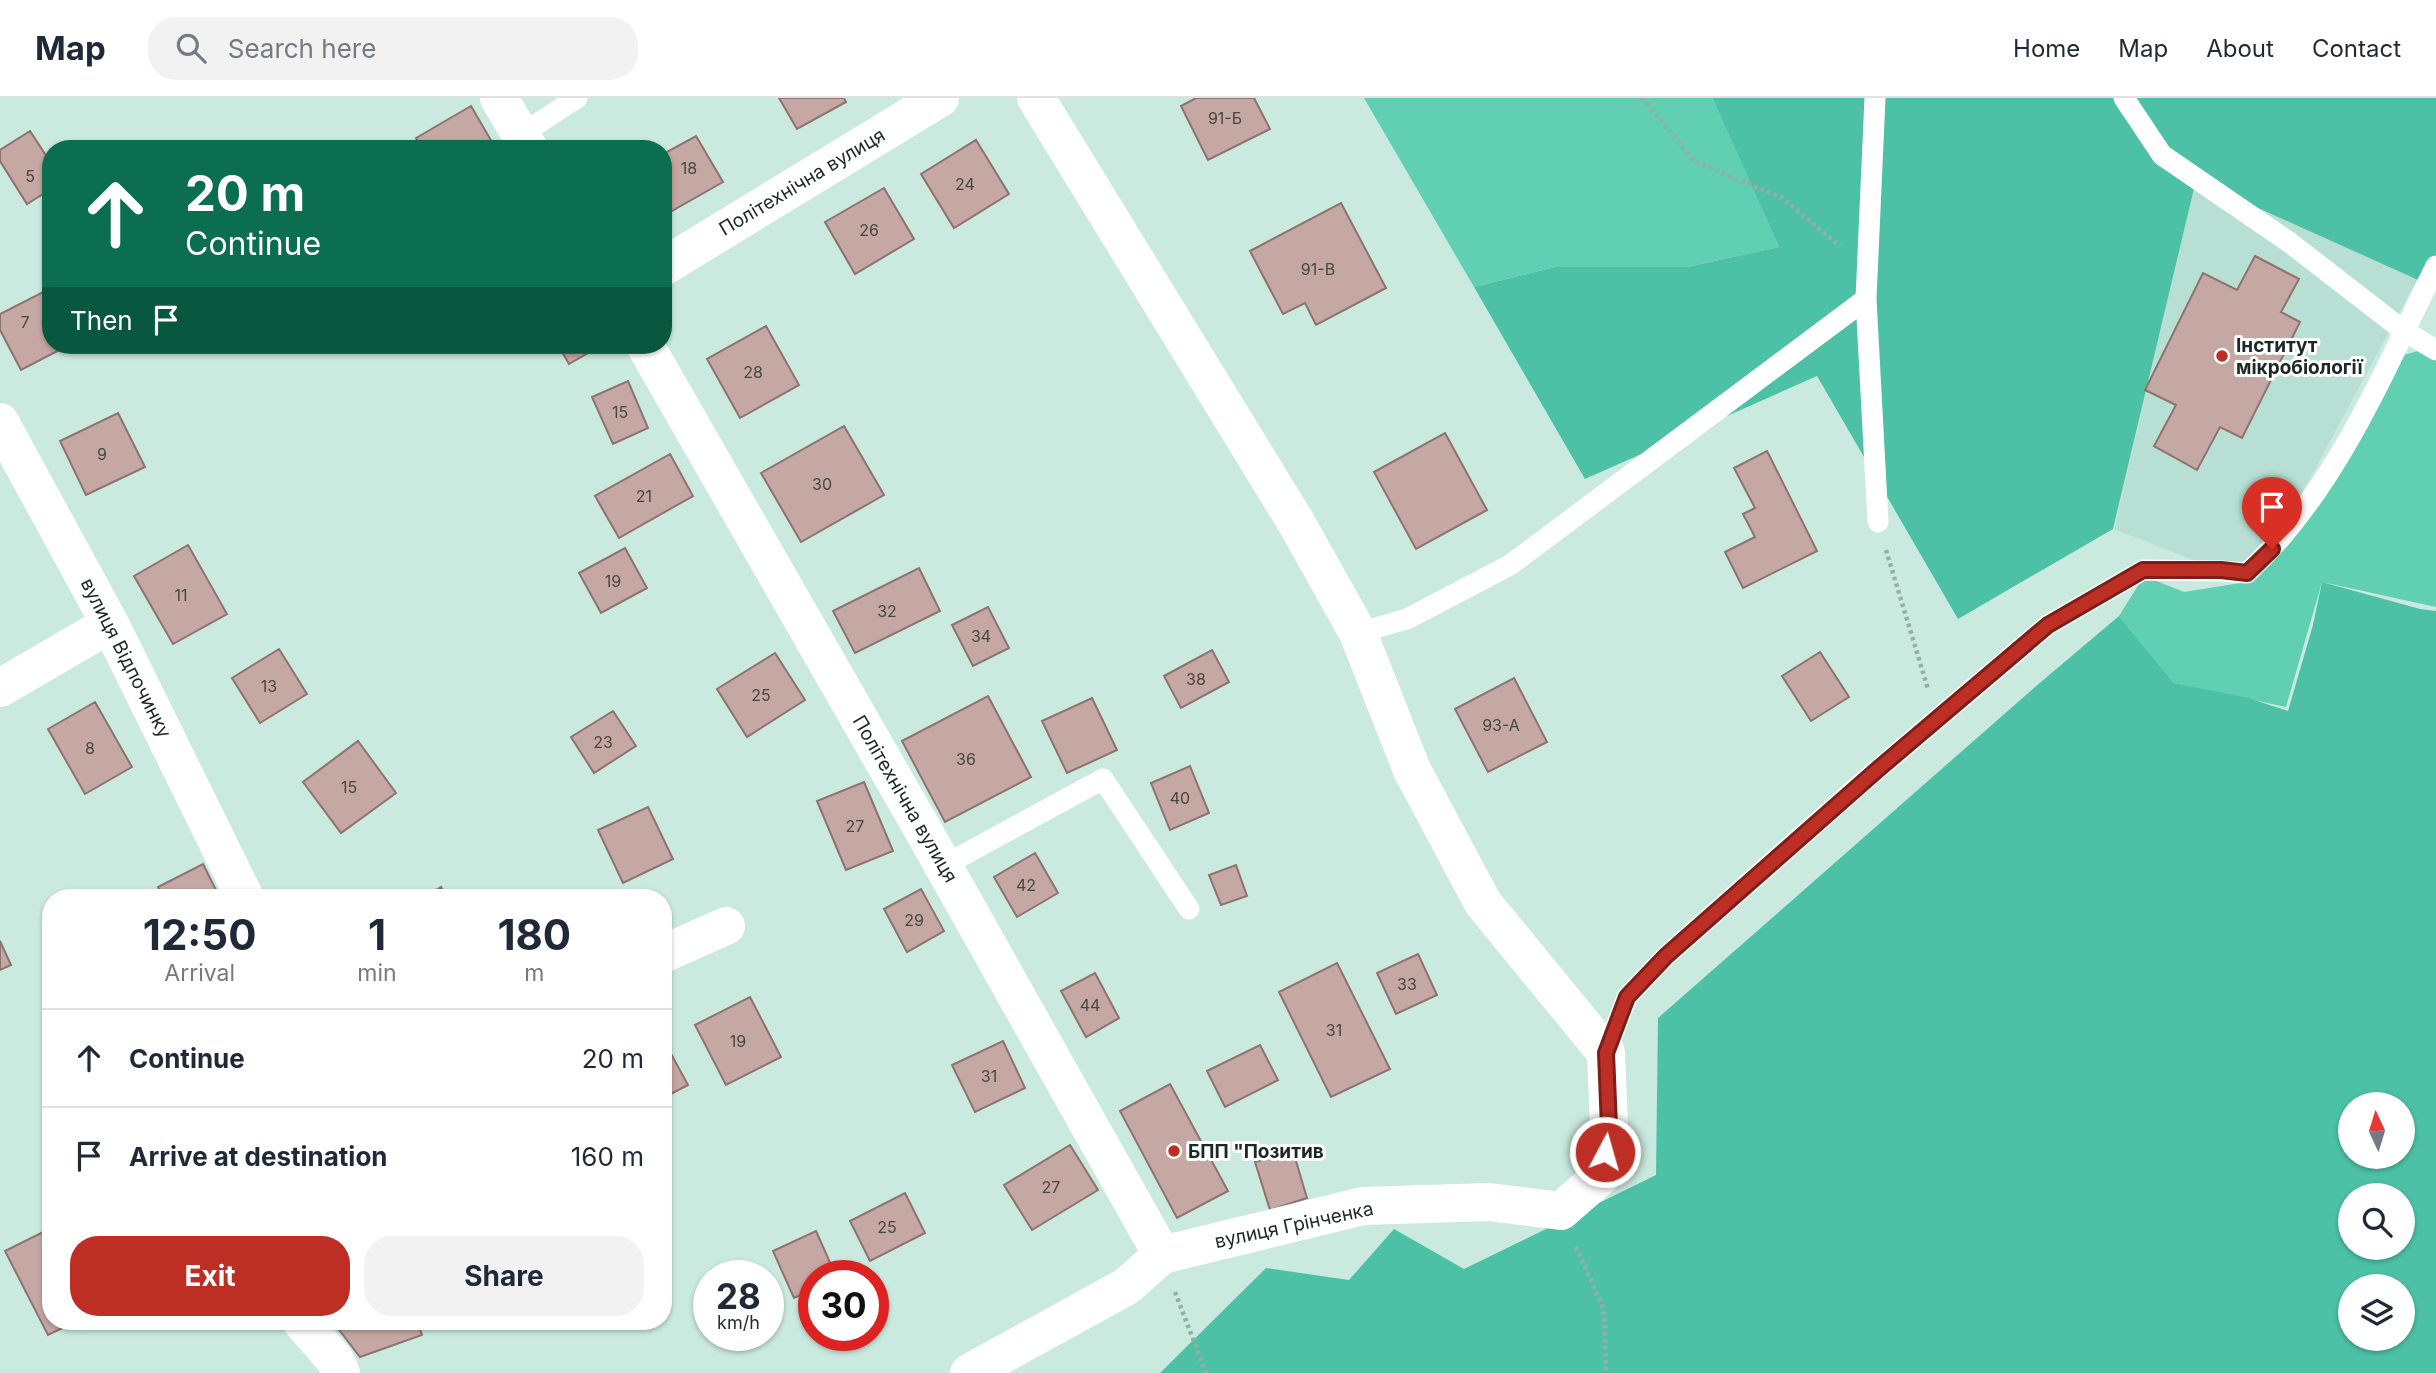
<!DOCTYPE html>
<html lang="en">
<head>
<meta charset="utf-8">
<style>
	:root { --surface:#fff; --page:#f2f2f3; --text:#1f2937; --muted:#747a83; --line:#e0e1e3; --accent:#bd2f25 }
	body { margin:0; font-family:Inter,sans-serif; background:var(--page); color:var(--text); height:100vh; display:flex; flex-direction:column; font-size:26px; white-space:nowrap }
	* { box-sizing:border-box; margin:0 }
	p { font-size:23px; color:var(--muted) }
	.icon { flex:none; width:38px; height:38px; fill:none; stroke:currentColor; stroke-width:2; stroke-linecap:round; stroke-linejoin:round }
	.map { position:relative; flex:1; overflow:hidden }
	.details { position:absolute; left:42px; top:791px; width:630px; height:441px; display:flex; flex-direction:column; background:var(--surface); border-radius:28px; box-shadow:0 2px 5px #0004 }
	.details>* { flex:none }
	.guide { position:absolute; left:42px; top:42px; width:630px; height:214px; border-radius:28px; box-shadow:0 2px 5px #0004; background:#0b6e4f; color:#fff; overflow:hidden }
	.needle { width:46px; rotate:356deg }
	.controls { position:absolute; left:2338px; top:994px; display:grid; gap:14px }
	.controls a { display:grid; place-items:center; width:77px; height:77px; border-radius:50%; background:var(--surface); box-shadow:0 2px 5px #0004; font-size:35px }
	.speed { position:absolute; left:693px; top:1162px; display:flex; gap:14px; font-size:35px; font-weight:700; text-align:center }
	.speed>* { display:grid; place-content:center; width:91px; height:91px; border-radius:50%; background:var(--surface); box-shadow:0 2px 5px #0004; line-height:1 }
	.speed small { font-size:18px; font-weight:400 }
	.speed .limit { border:10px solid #d22; background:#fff; color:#111 }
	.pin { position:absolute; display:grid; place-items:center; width:60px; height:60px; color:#fff; margin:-72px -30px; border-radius:50% 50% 50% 0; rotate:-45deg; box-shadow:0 0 7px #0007 }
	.pin .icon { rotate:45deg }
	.me { position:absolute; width:77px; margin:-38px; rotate:6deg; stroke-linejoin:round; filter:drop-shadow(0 0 5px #0008) }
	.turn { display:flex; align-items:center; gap:24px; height:147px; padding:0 28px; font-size:32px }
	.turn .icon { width:91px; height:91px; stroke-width:2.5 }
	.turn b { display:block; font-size:49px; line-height:60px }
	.then { display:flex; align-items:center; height:66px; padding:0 28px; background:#0003; gap:14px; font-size:26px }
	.eta { display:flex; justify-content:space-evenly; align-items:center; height:119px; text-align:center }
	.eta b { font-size:42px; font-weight:700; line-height:49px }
	.button { display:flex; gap:14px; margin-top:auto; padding:14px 28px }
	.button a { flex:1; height:80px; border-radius:28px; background:var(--accent); color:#fff; font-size:28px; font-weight:700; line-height:80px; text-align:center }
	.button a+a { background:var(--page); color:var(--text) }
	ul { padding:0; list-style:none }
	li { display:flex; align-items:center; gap:21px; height:98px; padding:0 28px; border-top:2px solid var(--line) }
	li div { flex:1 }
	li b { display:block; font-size:26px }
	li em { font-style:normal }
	header { display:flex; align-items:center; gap:42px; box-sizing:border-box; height:98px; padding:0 35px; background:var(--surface); border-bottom:2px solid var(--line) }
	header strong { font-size:33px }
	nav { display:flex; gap:38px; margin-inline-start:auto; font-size:24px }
	.search { width:490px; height:63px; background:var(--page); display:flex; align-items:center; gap:18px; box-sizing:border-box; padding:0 24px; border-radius:28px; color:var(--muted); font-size:26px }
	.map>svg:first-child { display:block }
	.built { fill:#b8dfd3 }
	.green { fill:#60cfb2 }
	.forest { fill:#4cc1a5; fill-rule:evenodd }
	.building { fill:#c5a7a3; stroke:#8e726e; stroke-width:2 }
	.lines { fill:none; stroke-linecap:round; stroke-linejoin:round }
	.path { stroke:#95afa6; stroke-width:4.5; stroke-dasharray:3.5 3.5; stroke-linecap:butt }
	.lane { stroke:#fff; stroke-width:21 }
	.street { stroke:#fff; stroke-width:38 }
	.route-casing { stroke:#7b1f18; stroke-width:18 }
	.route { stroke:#bd2f25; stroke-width:12 }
	.poi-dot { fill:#bd2f25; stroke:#fff; stroke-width:2.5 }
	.labels { text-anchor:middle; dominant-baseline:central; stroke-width:6; stroke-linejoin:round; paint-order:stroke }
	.number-label { font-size:16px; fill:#464844 }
	.street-label { font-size:19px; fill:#1c2824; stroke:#fff }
	.poi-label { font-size:19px; font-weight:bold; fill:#1c2824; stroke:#fff; text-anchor:start }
</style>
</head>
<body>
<header>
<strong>Map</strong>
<div class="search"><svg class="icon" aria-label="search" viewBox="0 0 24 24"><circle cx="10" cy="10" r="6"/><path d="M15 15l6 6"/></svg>Search here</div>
<nav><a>Home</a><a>Map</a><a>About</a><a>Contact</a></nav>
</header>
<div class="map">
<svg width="2436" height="1275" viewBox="0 0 2436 1275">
	<rect width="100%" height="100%" fill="#caeadf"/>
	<path class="built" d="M2196 81 2418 180 2272 451 2221 473 2114 431Z"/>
	<path class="green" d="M1364 0H1714L1779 149 1687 169H1555L1474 189Z
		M2436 248V509L2322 484 2286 609 2174 585 2119 518 2144 478 2184 494 2253 483 2369 327 2389 261Z"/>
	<path class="forest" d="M1713 0H2436V190L2196 82 2113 431 1958 521 1817 278 1585 381 1474 189 1555 169H1687L1779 149Z
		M2322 484 2420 511 2436 513V1275H1160L1266 1170 1349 1182 1394 1131 1464 1171 1656 1077 1658 920 2035 589 2119 518 2174 585 2248 600 2288 613 2313 527ZM2350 1006H2403V1059H2350ZM2350 1097H2403V1150H2350ZM2350 1188H2403V1241H2350Z"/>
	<path class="building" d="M779 0H844L846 4 797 31Z
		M1196 0H1254L1270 31 1208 62 1181 8Z
		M471 8 496 51H423L416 40Z
		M30 33 51 65V91L27 106 0 63V52Z
		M696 38 723 84 663 118V56Z
		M976 42 1009 96 954 130 921 76Z
		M884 90 914 141 855 176 825 124Z
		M1341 105 1386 190 1316 227 1305 205 1283 216 1250 153Z
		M2255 158 2299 181 2281 214 2300 224 2242 340 2220 329 2197 372 2154 348 2176 307 2145 292 2203 175 2237 192Z
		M49 191 51 247H69L21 272 0 232V216Z
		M766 228 799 287 740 320 707 261Z
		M558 247H602L569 266Z
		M628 283 648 330 613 346 592 299Z
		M118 315 145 369 86 397 60 343Z
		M844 328 884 397 801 444 761 375Z
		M1445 335 1487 412 1416 451 1374 374Z
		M1767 353 1817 453 1743 490 1725 454 1755 439 1743 416 1755 410 1734 370Z
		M670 356 693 398 619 440 595 398Z
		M188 447 227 516 173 546 134 478Z
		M625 450 647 490 601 515 579 475Z
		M919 470 940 513 855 555 833 513Z
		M988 509 1009 550 973 568 952 527Z
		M279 551 307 596 260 625 232 580Z
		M1212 552 1229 584 1181 610 1164 578Z
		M1820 554 1849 599 1811 623 1782 578Z
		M775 555 805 602 747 639 717 591Z
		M1514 580 1547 644 1488 674 1455 611Z
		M988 598 1031 679 945 724 902 643Z
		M1092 600 1117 652 1067 675 1042 623Z
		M95 604 132 669 85 696 48 631Z
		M613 613 636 648 594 675 571 639Z
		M358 643 396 695 341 735 303 684Z
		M1190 668 1209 715 1170 732 1151 685Z
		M864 684 893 753 846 772 817 703Z
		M648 709 673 761 623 785 598 732Z
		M1035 755 1058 795 1017 819 994 779Z
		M203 766 220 800H163L158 789Z
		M1236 767 1247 798 1221 807 1209 777Z
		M441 789 448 800H424Z
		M921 791 944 833 907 854 884 811Z
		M0 843 11 867 0 872Z
		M1418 856 1437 897 1396 916 1377 875Z
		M1337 865 1390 971 1331 999 1279 894Z
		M1095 875 1119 920 1086 939 1061 893Z
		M750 899 781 959 726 987 695 927Z
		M663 941 688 987 663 1000Z
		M1003 943 1025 990 975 1014 952 967Z
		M1260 947 1278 982 1225 1009 1207 973Z
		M1170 986 1228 1093 1177 1120 1120 1013Z
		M1070 1047 1098 1092 1032 1132 1004 1087Z
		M1293 1053 1307 1100 1270 1112 1255 1064Z
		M905 1095 925 1135 870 1163 850 1123Z
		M47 1132 51 1140V1223H77L48 1237 5 1153Z
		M816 1133 836 1178H814V1191L794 1200 773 1153Z
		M338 1223H417L422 1237 360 1259 334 1225Z"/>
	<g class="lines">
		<path class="path" d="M1642 0 1695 64 1781 99 1840 148
			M1886 452 1928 591
			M1576 1149 1604 1212 1606 1275
			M1175 1194 1206 1275"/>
		<path class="lane" d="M1875 0 1866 201 1878 424
			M2124 0 2162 57 2289 144 2404 233 2436 252
			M520 37 577 0
			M1358 535 1407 521 1510 467 1866 201
			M943 768 1103 681 1189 811
			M1606 955 1627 899 1666 858 1857 689 2048 527 2143 472 2221 473 2247 475C2336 392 2383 275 2436 168"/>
		<path class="street" d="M499 0 529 51
			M663 169 940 0
			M645 247 927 739 1162 1157
			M0 324 110 526 245 800
			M0 590 110 526
			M663 856 726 828
			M301 1223 335 1262 341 1275
			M969 1275 1127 1188 1162 1157 1363 1108 1489 1104 1561 1113 1601 1078 1609 1029 1606 955 1483 805 1412 672 1358 535 1297 426 1036 0"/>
	</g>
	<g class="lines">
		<defs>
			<path id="route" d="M1605 1054 1609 1029 1606 955 1627 899 1666 858 1877 672 2048 527 2143 472H2221L2247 475 2272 451"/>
		</defs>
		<use href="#route" class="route-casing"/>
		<use href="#route" class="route"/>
	</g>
	<g class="poi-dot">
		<circle cx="2222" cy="258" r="7"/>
		<circle cx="1174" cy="1053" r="7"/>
	</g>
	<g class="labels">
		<g class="number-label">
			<text x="1225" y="20">91-Б</text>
			<text x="689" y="70">18</text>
			<text x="30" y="78">5</text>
			<text x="965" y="86">24</text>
			<text x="869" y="132">26</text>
			<text x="1318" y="171">91-В</text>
			<text x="25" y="224">7</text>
			<text x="753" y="274">28</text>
			<text x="620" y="314">15</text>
			<text x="102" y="356">9</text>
			<text x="822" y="386">30</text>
			<text x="644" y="398">21</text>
			<text x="613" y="483">19</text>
			<text x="181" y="497">11</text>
			<text x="887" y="513">32</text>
			<text x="981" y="538">34</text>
			<text x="1196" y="581">38</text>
			<text x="269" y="588">13</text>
			<text x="761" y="597">25</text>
			<text x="1501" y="627">93-А</text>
			<text x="603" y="644">23</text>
			<text x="90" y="650">8</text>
			<text x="966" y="661">36</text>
			<text x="349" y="689">15</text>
			<text x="1180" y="700">40</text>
			<text x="855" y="728">27</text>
			<text x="1026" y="787">42</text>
			<text x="914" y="822">29</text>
			<text x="1407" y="886">33</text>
			<text x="1090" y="907">44</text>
			<text x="1334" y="932">31</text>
			<text x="738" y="943">19</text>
			<text x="989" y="978">31</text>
			<text x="1051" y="1089">27</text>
			<text x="887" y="1129">25</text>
		</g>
		<g class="street-label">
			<text transform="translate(802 84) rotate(-31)">Політехнічна вулиця</text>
			<text transform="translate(126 560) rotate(63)">вулиця Відпочинку</text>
			<text transform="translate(905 701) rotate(60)">Політехнічна вулиця</text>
			<text transform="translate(1294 1127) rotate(-12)">вулиця Грінченка</text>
		</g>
		<g class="poi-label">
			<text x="2236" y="247">Інститут<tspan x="2236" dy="22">мікробіології</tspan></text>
			<text x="1188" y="1053">БПП "Позитив</text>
		</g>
	</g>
</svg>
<div class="controls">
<a><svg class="needle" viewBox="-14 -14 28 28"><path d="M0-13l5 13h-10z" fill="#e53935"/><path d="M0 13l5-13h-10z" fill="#747a83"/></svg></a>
<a><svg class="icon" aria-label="search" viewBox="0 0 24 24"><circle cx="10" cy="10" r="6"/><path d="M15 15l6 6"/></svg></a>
<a><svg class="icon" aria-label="layers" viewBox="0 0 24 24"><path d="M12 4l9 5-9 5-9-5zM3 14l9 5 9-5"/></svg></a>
</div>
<div class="speed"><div>28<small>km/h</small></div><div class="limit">30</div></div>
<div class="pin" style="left:2272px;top:451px;background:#d93025"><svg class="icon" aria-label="arrive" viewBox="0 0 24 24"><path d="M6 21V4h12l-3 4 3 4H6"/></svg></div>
<svg class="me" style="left:1605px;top:1054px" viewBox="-20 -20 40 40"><circle r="17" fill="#bd2f25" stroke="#fff" stroke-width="3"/><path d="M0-11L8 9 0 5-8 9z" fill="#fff"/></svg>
<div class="guide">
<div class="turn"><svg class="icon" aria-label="ahead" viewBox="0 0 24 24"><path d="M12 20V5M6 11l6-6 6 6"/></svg><div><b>20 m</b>Continue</div></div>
<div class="then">Then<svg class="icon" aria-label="arrive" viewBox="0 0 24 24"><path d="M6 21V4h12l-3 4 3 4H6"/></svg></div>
</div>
<section class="details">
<div class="eta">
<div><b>12:50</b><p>Arrival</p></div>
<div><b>1</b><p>min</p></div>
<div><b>180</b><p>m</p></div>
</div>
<ul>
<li><svg class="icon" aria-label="ahead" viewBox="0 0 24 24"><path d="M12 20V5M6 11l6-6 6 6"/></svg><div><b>Continue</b></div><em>20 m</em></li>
<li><svg class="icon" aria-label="arrive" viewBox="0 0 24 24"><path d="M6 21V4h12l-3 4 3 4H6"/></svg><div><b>Arrive at destination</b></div><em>160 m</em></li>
</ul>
<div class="button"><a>Exit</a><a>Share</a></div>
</section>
</div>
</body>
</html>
